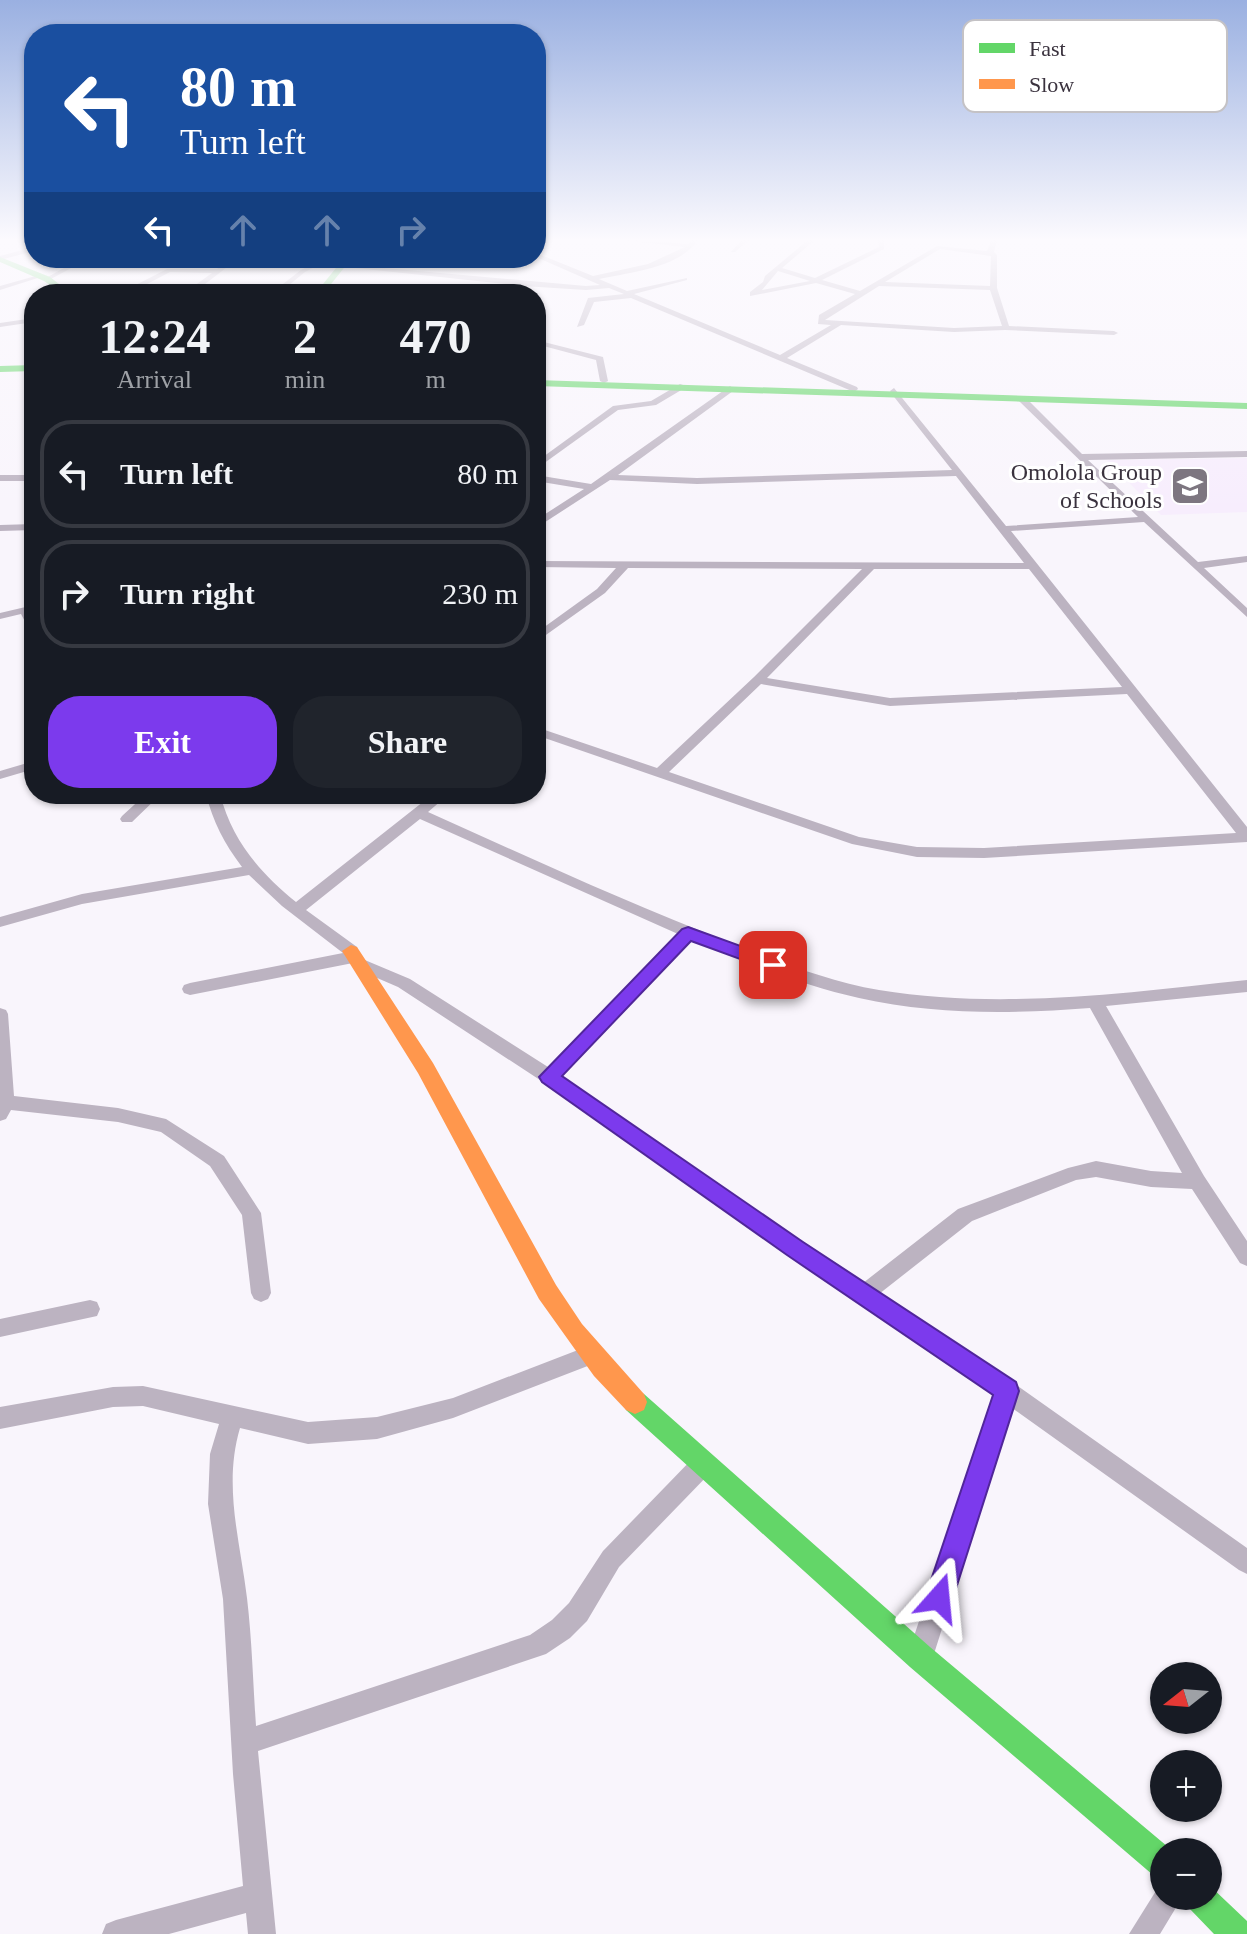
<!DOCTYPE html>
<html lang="en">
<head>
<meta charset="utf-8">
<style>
	:root { --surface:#171b24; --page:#20242c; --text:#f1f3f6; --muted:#9ea1a6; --line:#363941; --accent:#7c3aed }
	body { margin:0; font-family:Georgia,serif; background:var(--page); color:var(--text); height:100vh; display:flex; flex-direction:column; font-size:30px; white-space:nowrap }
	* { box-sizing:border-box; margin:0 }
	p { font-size:26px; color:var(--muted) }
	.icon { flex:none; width:44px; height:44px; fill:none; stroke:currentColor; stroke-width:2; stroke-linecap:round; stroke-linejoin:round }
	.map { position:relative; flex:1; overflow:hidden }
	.panel { position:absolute; left:24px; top:284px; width:522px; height:520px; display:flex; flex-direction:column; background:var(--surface); border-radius:32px; box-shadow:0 2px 6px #0004 }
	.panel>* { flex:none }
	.guide { position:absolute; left:24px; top:24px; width:522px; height:244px; border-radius:32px; box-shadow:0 2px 6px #0004; background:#1a4fa0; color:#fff; overflow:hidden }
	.needle { width:52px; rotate:253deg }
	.controls { position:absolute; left:1150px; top:1662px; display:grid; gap:16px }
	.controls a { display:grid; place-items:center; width:72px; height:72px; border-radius:50%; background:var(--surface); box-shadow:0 2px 6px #0004; font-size:40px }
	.pin { position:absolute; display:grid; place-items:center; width:68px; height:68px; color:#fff; margin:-34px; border-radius:16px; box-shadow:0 4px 12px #0006 }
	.me { position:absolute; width:88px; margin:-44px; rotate:18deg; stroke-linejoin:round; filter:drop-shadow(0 0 6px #0008) }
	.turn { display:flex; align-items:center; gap:28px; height:168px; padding:0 24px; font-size:36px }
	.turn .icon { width:104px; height:104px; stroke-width:2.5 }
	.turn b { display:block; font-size:56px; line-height:68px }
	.lanes { display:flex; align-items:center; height:76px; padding:0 24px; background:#0003; justify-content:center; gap:40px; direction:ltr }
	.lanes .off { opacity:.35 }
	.eta { display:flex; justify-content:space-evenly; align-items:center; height:136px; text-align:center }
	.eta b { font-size:48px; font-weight:600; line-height:56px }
	.action { display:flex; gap:16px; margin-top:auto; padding:16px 24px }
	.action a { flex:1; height:92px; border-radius:32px; background:var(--accent); color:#fff; font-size:32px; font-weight:600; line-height:92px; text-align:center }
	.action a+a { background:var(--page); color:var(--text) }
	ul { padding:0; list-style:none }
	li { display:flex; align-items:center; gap:24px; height:108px; margin:0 16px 12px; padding:0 8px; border:4px solid var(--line); border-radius:32px }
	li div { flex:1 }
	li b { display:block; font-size:30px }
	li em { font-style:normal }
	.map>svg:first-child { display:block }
	.built { fill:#f7edfd }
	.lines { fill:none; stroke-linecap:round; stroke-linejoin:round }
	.street { fill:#bcb3c1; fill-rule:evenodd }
	.fast { fill:#63d668; fill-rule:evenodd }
	.slow { fill:#ff974d; fill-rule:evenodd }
	.route { fill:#7c3aed; stroke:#51269a; stroke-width:2 }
	.labels { text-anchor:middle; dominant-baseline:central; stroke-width:6; stroke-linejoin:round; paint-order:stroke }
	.far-poi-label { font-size:24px; fill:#3a323e; stroke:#fff; text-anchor:end }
	.key { fill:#fff; stroke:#c4c2c5; stroke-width:2 }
	.key-label { font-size:22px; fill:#3a323e }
</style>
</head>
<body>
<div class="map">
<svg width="1247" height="1934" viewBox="0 0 1247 1934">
	<rect width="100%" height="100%" fill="#f9f5fc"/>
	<path class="built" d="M1247 458V512L1161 515 1107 460Z"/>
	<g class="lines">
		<path class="street" d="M622 240 689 244 692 240H698C679 268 632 272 599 279L627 291 687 278V280L634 294 780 355 831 325 818 324 819 315 855 294 816 283 750 296V292L763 282 765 276 808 240H815L782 268 815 278 879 247 878 240H884V249L822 280 860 291 937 246 987 251 991 240H997L994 252 997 255V288L1009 326 1114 331 1118 333 1114 335 1005 330 954 332 841 325 787 358 857 387 858 389 854 392 631 298 594 302 584 325 577 327 588 298 624 294 609 288 586 290 523 286 337 266 340 264 586 286 600 285 536 257V253L593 276 648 264 685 247ZM940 249 991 256 990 286 885 282ZM778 271 810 281 762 290ZM879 286 990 290 1002 326 954 328 825 320Z
			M742 240H749L735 252H731Z
			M34 247V251L0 260V256Z
			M82 258H90L49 280 44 279Z
			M232 258H239L192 294H183L212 273 170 272 128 294H118L167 269H217Z
			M324 258H332L305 272 278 294H270L301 270Z
			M39 275 44 276 0 290V286Z
			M322 288H431L438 294 319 292Z
			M34 318V322L0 327V323Z
			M536 340 603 357 608 381 604 383 600 381 596 360 536 344Z
			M680 384 683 385V389L656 405 618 410 536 469V462L613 406 651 401Z
			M730 386 734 389 733 391 618 475 697 478 952 470 891 393 890 391 894 388 1006 526 1138 517 1019 401V397H1025L1082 454 1247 451V457L1088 460 1198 562 1247 556V562L1204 568 1247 608V617L1144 522 1011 531 1247 827V842L984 858 917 857 852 844 536 735V727L657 768 754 677 862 569 628 568 605 593 536 642V633L597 589 616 568 536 567V561L1024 563 956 476 697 484 610 480 536 528V520L584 489 536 481V475L591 484ZM874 569H1029L1122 687 890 698 767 678ZM761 684 890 706 1127 694 1236 833 984 848 917 847 859 837 669 772Z
			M0 475H34V481H0Z
			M34 524V530L0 531V525Z
			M34 605V611L32 612 34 632 30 631 21 614 0 619V613Z
			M34 761V769L0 779V771Z
			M146 794H161L132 822H122L120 819 122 816Z
			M206 794H220C232 840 259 872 296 902L433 794H449L428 812C528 857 627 903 729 942 777 961 827 981 879 990 1001 1010 1125 993 1247 980V992L1106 1006 1204 1176 1247 1241V1266L1240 1263 1192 1189 1151 1187 1096 1177 1076 1180 972 1221 879 1294 1015 1384 1247 1548V1574L1239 1570 1012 1408 933 1657 929 1666 920 1670 911 1666 907 1657 995 1395 788 1255 543 1082 398 987 354 968 353 963 190 995 184 993 182 989 184 985 190 983 343 953 282 906 249 875 82 904 0 927V917L82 894 242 867C224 843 213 822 206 794ZM420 819 678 934 548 1067 410 979 360 958 357 947 306 910ZM691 939C745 962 801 985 859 998 934 1015 1014 1014 1090 1008L1182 1173 1151 1171 1096 1161 1068 1168 958 1209 863 1283 561 1076Z
			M0 1008 6 1010 8 1014 14 1096 118 1108 166 1119 224 1156 261 1213 271 1293 268 1299 261 1302 254 1299 251 1293 242 1215 210 1166 161 1132 118 1122 11 1110 6 1119 0 1121Z
			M90 1300 97 1302 100 1309 97 1316 0 1337V1319Z
			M591 1345 598 1348 602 1355 598 1362 453 1418 377 1439 308 1444 240 1428C223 1486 240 1540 247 1598 252 1640 253 1683 256 1726L530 1635 552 1620 569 1603 603 1551 696 1455 704 1452 712 1455 715 1463 712 1471 619 1567 587 1621 570 1638 546 1654 258 1751 276 1934H248L246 1913 169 1934H102L106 1924 116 1920 243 1886 233 1774 223 1599 208 1504 210 1454 219 1424 143 1406 113 1407 0 1429V1407L113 1387 143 1386 308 1422 377 1417 453 1398Z
			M1164 1884V1896H1183L1160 1934H1129L1159 1886Z"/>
		<path class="fast" d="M0 257 50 277 72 294H63L44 281 0 262Z
			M344 258H352L323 294H315Z
			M34 365V371L0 372V366Z
			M536 380 1247 403V409L536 386Z
			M635 1390 644 1394 930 1647 1174 1852H1164V1880L1153 1875 910 1667 626 1410 623 1402 626 1394Z
			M1208 1884 1247 1921V1934H1214L1188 1907 1183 1896H1208Z"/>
		<path class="slow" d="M351 945 357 947 433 1063 556 1285 582 1324 644 1394 647 1402 644 1410 635 1414 626 1410 594 1376 539 1299 418 1073 342 951Z"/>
	</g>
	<linearGradient id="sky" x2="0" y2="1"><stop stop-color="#9ab0e1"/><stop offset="0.47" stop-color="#fcfafe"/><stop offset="1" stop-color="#fcfafe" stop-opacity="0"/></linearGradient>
	<rect width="1247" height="511" fill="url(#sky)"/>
	<path class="route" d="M688 927 779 960 782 965 773 971 691 941 562 1076 803 1242 1016 1382 1019 1391 953 1598 949 1608 939 1612 929 1608 925 1598 993 1395 787 1255 542 1082 539 1077 682 929Z"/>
	<defs>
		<symbol id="school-square" viewBox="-11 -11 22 22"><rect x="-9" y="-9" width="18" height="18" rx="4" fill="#7d7680" stroke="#fff"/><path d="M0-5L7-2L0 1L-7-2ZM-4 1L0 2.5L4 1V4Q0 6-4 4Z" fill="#fff"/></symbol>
	</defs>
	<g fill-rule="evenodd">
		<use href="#school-square" x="1168" y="464" width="44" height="44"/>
	</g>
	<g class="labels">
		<g class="far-poi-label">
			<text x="1162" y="472">Omolola Group<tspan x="1162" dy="28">of Schools</tspan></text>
		</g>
	</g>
	<rect x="963" y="20" width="264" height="92" rx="12" class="key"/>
	<rect x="979" y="43" width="36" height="10" fill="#63d668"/>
	<rect x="979" y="79" width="36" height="10" fill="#ff974d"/>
	<g class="key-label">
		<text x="1029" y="56">Fast</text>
		<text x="1029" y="92">Slow</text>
	</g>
</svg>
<div class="controls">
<a><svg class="needle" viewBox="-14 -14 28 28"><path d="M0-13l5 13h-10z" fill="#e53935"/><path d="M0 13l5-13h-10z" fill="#9ea1a6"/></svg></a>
<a>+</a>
<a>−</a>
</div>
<div class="pin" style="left:773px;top:965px;background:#d93025"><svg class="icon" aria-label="arrive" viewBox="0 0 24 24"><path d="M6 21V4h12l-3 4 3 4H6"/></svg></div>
<svg class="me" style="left:939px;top:1598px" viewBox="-20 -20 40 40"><path d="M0-17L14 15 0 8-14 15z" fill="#7c3aed" stroke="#fff" stroke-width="4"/></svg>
<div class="guide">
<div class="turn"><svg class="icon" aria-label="left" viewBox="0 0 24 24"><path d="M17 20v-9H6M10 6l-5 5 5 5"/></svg><div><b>80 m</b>Turn left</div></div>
<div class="lanes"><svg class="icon" aria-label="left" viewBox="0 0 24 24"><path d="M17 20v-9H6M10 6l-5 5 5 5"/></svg><svg class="icon off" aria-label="ahead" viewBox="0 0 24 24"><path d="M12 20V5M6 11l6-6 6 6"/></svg><svg class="icon off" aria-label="ahead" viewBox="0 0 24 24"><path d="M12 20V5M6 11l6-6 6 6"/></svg><svg class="icon off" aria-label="right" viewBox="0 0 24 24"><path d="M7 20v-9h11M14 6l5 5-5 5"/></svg></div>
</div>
<section class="panel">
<div class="eta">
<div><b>12:24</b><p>Arrival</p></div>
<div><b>2</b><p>min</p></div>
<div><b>470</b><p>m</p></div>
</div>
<ul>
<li><svg class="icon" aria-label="left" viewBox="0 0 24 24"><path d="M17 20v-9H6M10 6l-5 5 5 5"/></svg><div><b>Turn left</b></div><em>80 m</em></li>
<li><svg class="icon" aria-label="right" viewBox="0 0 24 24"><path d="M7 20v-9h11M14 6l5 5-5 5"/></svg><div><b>Turn right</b></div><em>230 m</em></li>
</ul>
<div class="action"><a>Exit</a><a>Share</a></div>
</section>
</div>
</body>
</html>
